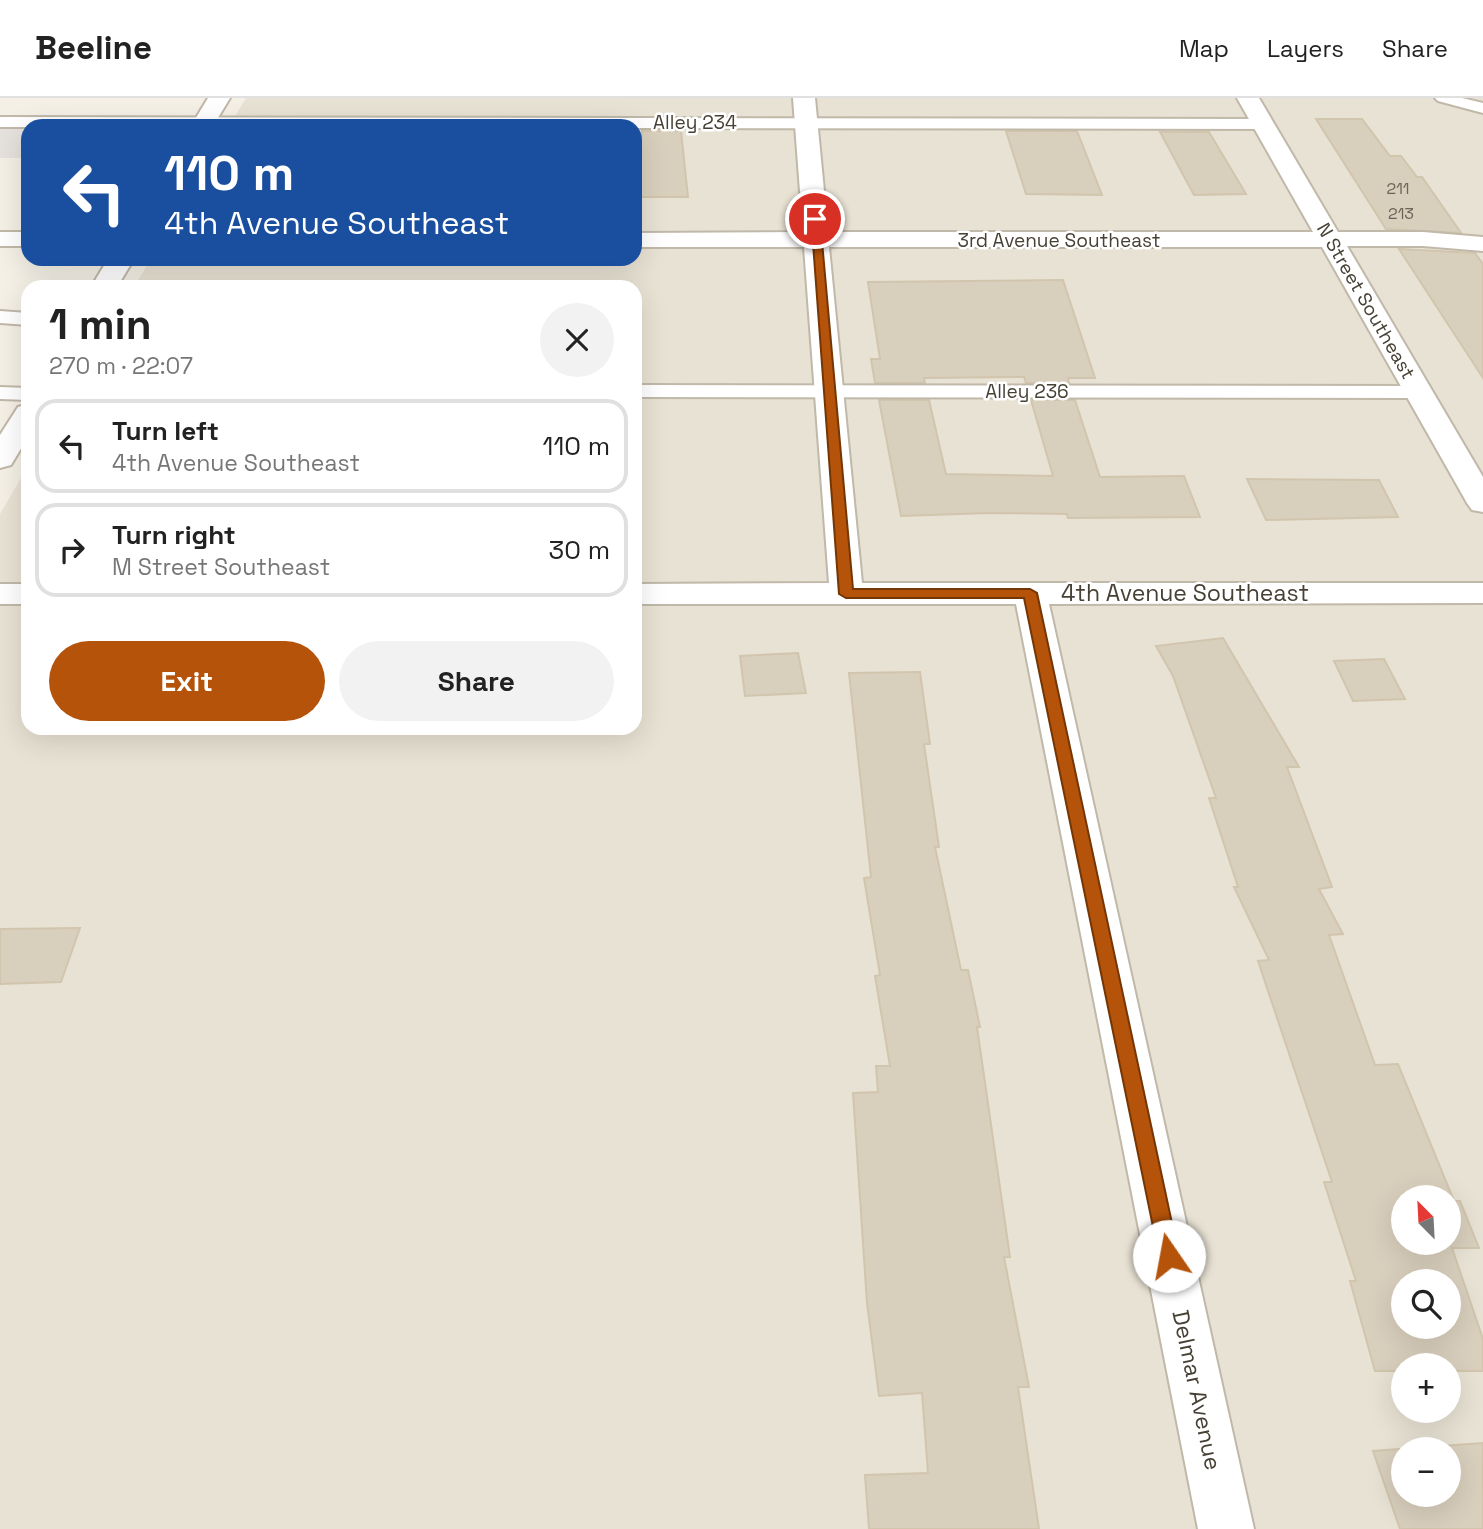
<!DOCTYPE html>
<html lang="en">
<head>
<meta charset="utf-8">
<style>
	:root { --surface:#fff; --page:#f2f2f2; --text:#222; --muted:#767676; --line:#e0e0e0; --accent:#b45309 }
	body { margin:0; font-family:"Space Grotesk",sans-serif; background:var(--page); color:var(--text); height:100vh; display:flex; flex-direction:column; font-size:26px; white-space:nowrap }
	* { box-sizing:border-box; margin:0 }
	p { font-size:23px; color:var(--muted) }
	.icon { flex:none; width:38px; height:38px; fill:none; stroke:currentColor; stroke-width:2; stroke-linecap:round; stroke-linejoin:round }
	.map { position:relative; flex:1; overflow:hidden }
	.sheet { position:absolute; left:21px; top:182px; width:621px; height:455px; display:flex; flex-direction:column; background:var(--surface); border-radius:21px; box-shadow:0 7px 28px #0002 }
	.sheet>* { flex:none }
	.top-card { position:absolute; left:21px; top:21px; width:621px; height:147px; border-radius:21px; box-shadow:0 7px 28px #0002; background:#1a4fa0; color:#fff; overflow:hidden }
	.needle { width:46px; rotate:336deg }
	.fabs { position:absolute; left:1391px; top:1087px; display:grid; gap:14px }
	.fabs a { display:grid; place-items:center; width:70px; height:70px; border-radius:50%; background:var(--surface); box-shadow:0 7px 28px #0002; font-size:35px }
	.pin { position:absolute; display:grid; place-items:center; width:60px; height:60px; color:#fff; margin:-30px; border:4px solid #fff; border-radius:50%; box-shadow:0 2px 7px #0007 }
	.me { position:absolute; width:77px; margin:-38px; rotate:348deg; stroke-linejoin:round; filter:drop-shadow(0 0 5px #0008) }
	.turn { display:flex; align-items:center; gap:24px; height:147px; padding:0 28px; font-size:32px }
	.turn .icon { width:91px; height:91px; stroke-width:2.5 }
	.turn b { display:block; font-size:49px; line-height:60px }
	.round { display:grid; place-items:center; flex:none; width:74px; height:74px; border-radius:37px; background:var(--page) }
	.head { display:flex; align-items:center; justify-content:space-between; height:119px; padding:0 28px }
	h1 { font-size:42px; font-weight:600; line-height:52px }
	.primary-button { display:flex; gap:14px; margin-top:auto; padding:14px 28px }
	.primary-button a { flex:1; height:80px; border-radius:42px; background:var(--accent); color:#fff; font-size:28px; font-weight:600; line-height:80px; text-align:center }
	.primary-button a+a { background:var(--page); color:var(--text) }
	ul { padding:0; list-style:none }
	li { display:flex; align-items:center; gap:21px; height:94px; margin:0 14px 10px; padding:0 14px; border:4px solid var(--line); border-radius:21px }
	li div { flex:1 }
	li b { display:block; font-size:26px }
	li em { font-style:normal }
	header { display:flex; align-items:center; gap:42px; box-sizing:border-box; height:98px; padding:0 35px; background:var(--surface); border-bottom:2px solid var(--line) }
	header strong { font-size:33px }
	nav { display:flex; gap:38px; margin-inline-start:auto; font-size:24px }
	.map>svg:first-child { display:block }
	.residential { fill:#e8e2d4; fill-rule:evenodd }
	.parking { fill:#e5e2de }
	.building { fill:#d9cfbd; stroke:#d2c5ad; stroke-width:2; fill-rule:evenodd }
	.lines { fill:none; stroke-linecap:round; stroke-linejoin:round }
	.lane-casing { stroke:#c0b8a8; stroke-width:4 }
	.street-casing { stroke:#c0b8a8; stroke-width:4 }
	.lane { fill:#fff; fill-rule:evenodd }
	.street { fill:#fff; fill-rule:evenodd }
	.route { fill:#b45309; stroke:#753606; stroke-width:2 }
	.labels { text-anchor:middle; dominant-baseline:central; stroke-width:5; stroke-linejoin:round; paint-order:stroke }
	.far-number-label { font-size:16px; fill:#6c6457 }
	.far-street-label { font-size:19px; fill:#474135; stroke:#fff }
	.street-label { font-size:23px; fill:#474135; stroke:#fff }
</style>
</head>
<body>
<header>
<strong>Beeline</strong>
<nav><a>Map</a><a>Layers</a><a>Share</a></nav>
</header>
<div class="map">
<svg width="1483" height="1431" viewBox="0 0 1483 1431">
	<rect width="100%" height="100%" fill="#f4f0e6"/>
	<path class="residential" d="M246 0H1483V1431H0V416L28 368V630H635V189H134L151 161H635V28H229ZM1404 1099H1449V1144H1404ZM1404 1183H1449V1228H1404ZM1404 1267H1449V1312H1404ZM1404 1351H1449V1396H1404Z"/>
	<path class="parking" d="M0 26 28 28V60H0Z"/>
	<path class="building" d="M1316 21H1362L1390 58H1401L1417 79H1422L1461 135 1386 131Z
		M642 33H681L688 99H635Z
		M1006 33H1077L1102 97 1026 96Z
		M1160 34H1209L1246 96 1194 97Z
		M1399 151 1475 155 1483 166V280Z
		M1063 182 1095 280H1068L1069 285H1026L1024 279 924 280 925 285H875L871 261H880L868 184Z
		M879 302H929L946 376 1053 378 1031 302H1075L1100 379 1184 378 1200 419 1068 420 1067 416 989 415 901 418Z
		M1247 381 1379 382 1398 419 1266 422Z
		M1223 540 1299 669H1287L1332 789 1319 791 1343 836 1329 837 1375 967 1398 966 1454 1103H1460L1479 1150H1452L1483 1241V1273H1449V1267H1404V1273H1375L1350 1183H1356L1324 1084H1332L1258 863 1269 862 1234 789H1238L1209 700H1216L1173 578 1156 548ZM1404 1099H1449V1144H1404ZM1404 1183H1449V1228H1404Z
		M798 555 806 595 745 598 740 558Z
		M1384 561 1405 601 1353 603 1334 563Z
		M920 574 930 646H924L939 749H935L961 872H968L980 929H977L1010 1159H1004L1029 1289H1018L1039 1431H869L865 1377 928 1375 922 1295 879 1298 867 1205 853 995 878 994 876 968H890L875 878 880 877 864 780 871 779 849 575Z
		M80 830 61 884 0 886V831Z
		M1483 1345V1431H1400L1373 1353ZM1404 1351H1449V1396H1404Z"/>
	<g class="lines">
		<defs>
			<path id="lane" d="M1435 0H1462L1483 5V15L1438 3Z
				M0 19 1264 21 1272 26 1264 31 0 29Z
				M0 213 28 215V227L0 225Z
				M635 287 1419 288 1426 290 1429 294 1426 298 1419 300 635 299Z
				M0 289 28 290V302L0 301Z"/>
			<path id="street" d="M208 0H230L213 28H191Z
				M793 0H815L828 134H1313L1237 0H1259L1338 134H1423L1483 139V153L1423 148H1347L1483 379V414L1472 412 1467 405 1322 149H829L862 485H1483V505L1049 506 1254 1431H1198L1016 506H635V486L829 485 804 149H635V135L803 134Z
				M0 134H28V148H0Z
				M108 161H134L117 189H91Z
				M28 306V339L11 367 0 370V337L18 309Z
				M0 486H28V506H0Z"/>
		</defs>
		<use href="#lane" class="lane-casing"/>
		<use href="#street" class="street-casing"/>
		<use href="#lane" class="lane"/>
		<use href="#street" class="street"/>
	</g>
	<path class="route" d="M811 118 820 121 853 491H1030L1037 495 1179 1158 1176 1165 1169 1168 1162 1165 1159 1158 1024 500H846L839 496Z"/>
	<g class="labels">
		<g class="far-number-label">
			<text x="1398" y="90">211</text>
			<text x="1401" y="115">213</text>
		</g>
		<g class="far-street-label">
			<text x="695" y="24">Alley 234</text>
			<text x="1059" y="142">3rd Avenue Southeast</text>
			<text transform="translate(1366 203) rotate(60)">N Street Southeast</text>
			<text x="1027" y="293">Alley 236</text>
		</g>
		<g class="street-label">
			<text x="1185" y="495">4th Avenue Southeast</text>
			<text transform="translate(1197 1292) rotate(78)">Delmar Avenue</text>
		</g>
	</g>
</svg>
<div class="fabs">
<a><svg class="needle" viewBox="-14 -14 28 28"><path d="M0-13l5 13h-10z" fill="#e53935"/><path d="M0 13l5-13h-10z" fill="#767676"/></svg></a>
<a><svg class="icon" aria-label="search" viewBox="0 0 24 24"><circle cx="10" cy="10" r="6"/><path d="M15 15l6 6"/></svg></a>
<a>+</a>
<a>−</a>
</div>
<div class="pin" style="left:815px;top:121px;background:#d93025"><svg class="icon" aria-label="arrive" viewBox="0 0 24 24"><path d="M6 21V4h12l-3 4 3 4H6"/></svg></div>
<svg class="me" style="left:1169px;top:1158px" viewBox="-20 -20 40 40"><circle r="19" fill="#fff"/><path d="M0-13L10 11 0 6-10 11z" fill="#b45309"/></svg>
<div class="top-card">
<div class="turn"><svg class="icon" aria-label="left" viewBox="0 0 24 24"><path d="M17 20v-9H6M10 6l-5 5 5 5"/></svg><div><b>110 m</b>4th Avenue Southeast</div></div>
</div>
<section class="sheet">
<div class="head"><div><h1>1 min</h1><p>270 m · 22:07</p></div><a class="round"><svg class="icon" aria-label="close" viewBox="0 0 24 24"><path d="M6 6l12 12M18 6L6 18"/></svg></a></div>
<ul>
<li><svg class="icon" aria-label="left" viewBox="0 0 24 24"><path d="M17 20v-9H6M10 6l-5 5 5 5"/></svg><div><b>Turn left</b><p>4th Avenue Southeast</p></div><em>110 m</em></li>
<li><svg class="icon" aria-label="right" viewBox="0 0 24 24"><path d="M7 20v-9h11M14 6l5 5-5 5"/></svg><div><b>Turn right</b><p>M Street Southeast</p></div><em>30 m</em></li>
</ul>
<div class="primary-button"><a>Exit</a><a>Share</a></div>
</section>
</div>
</body>
</html>
